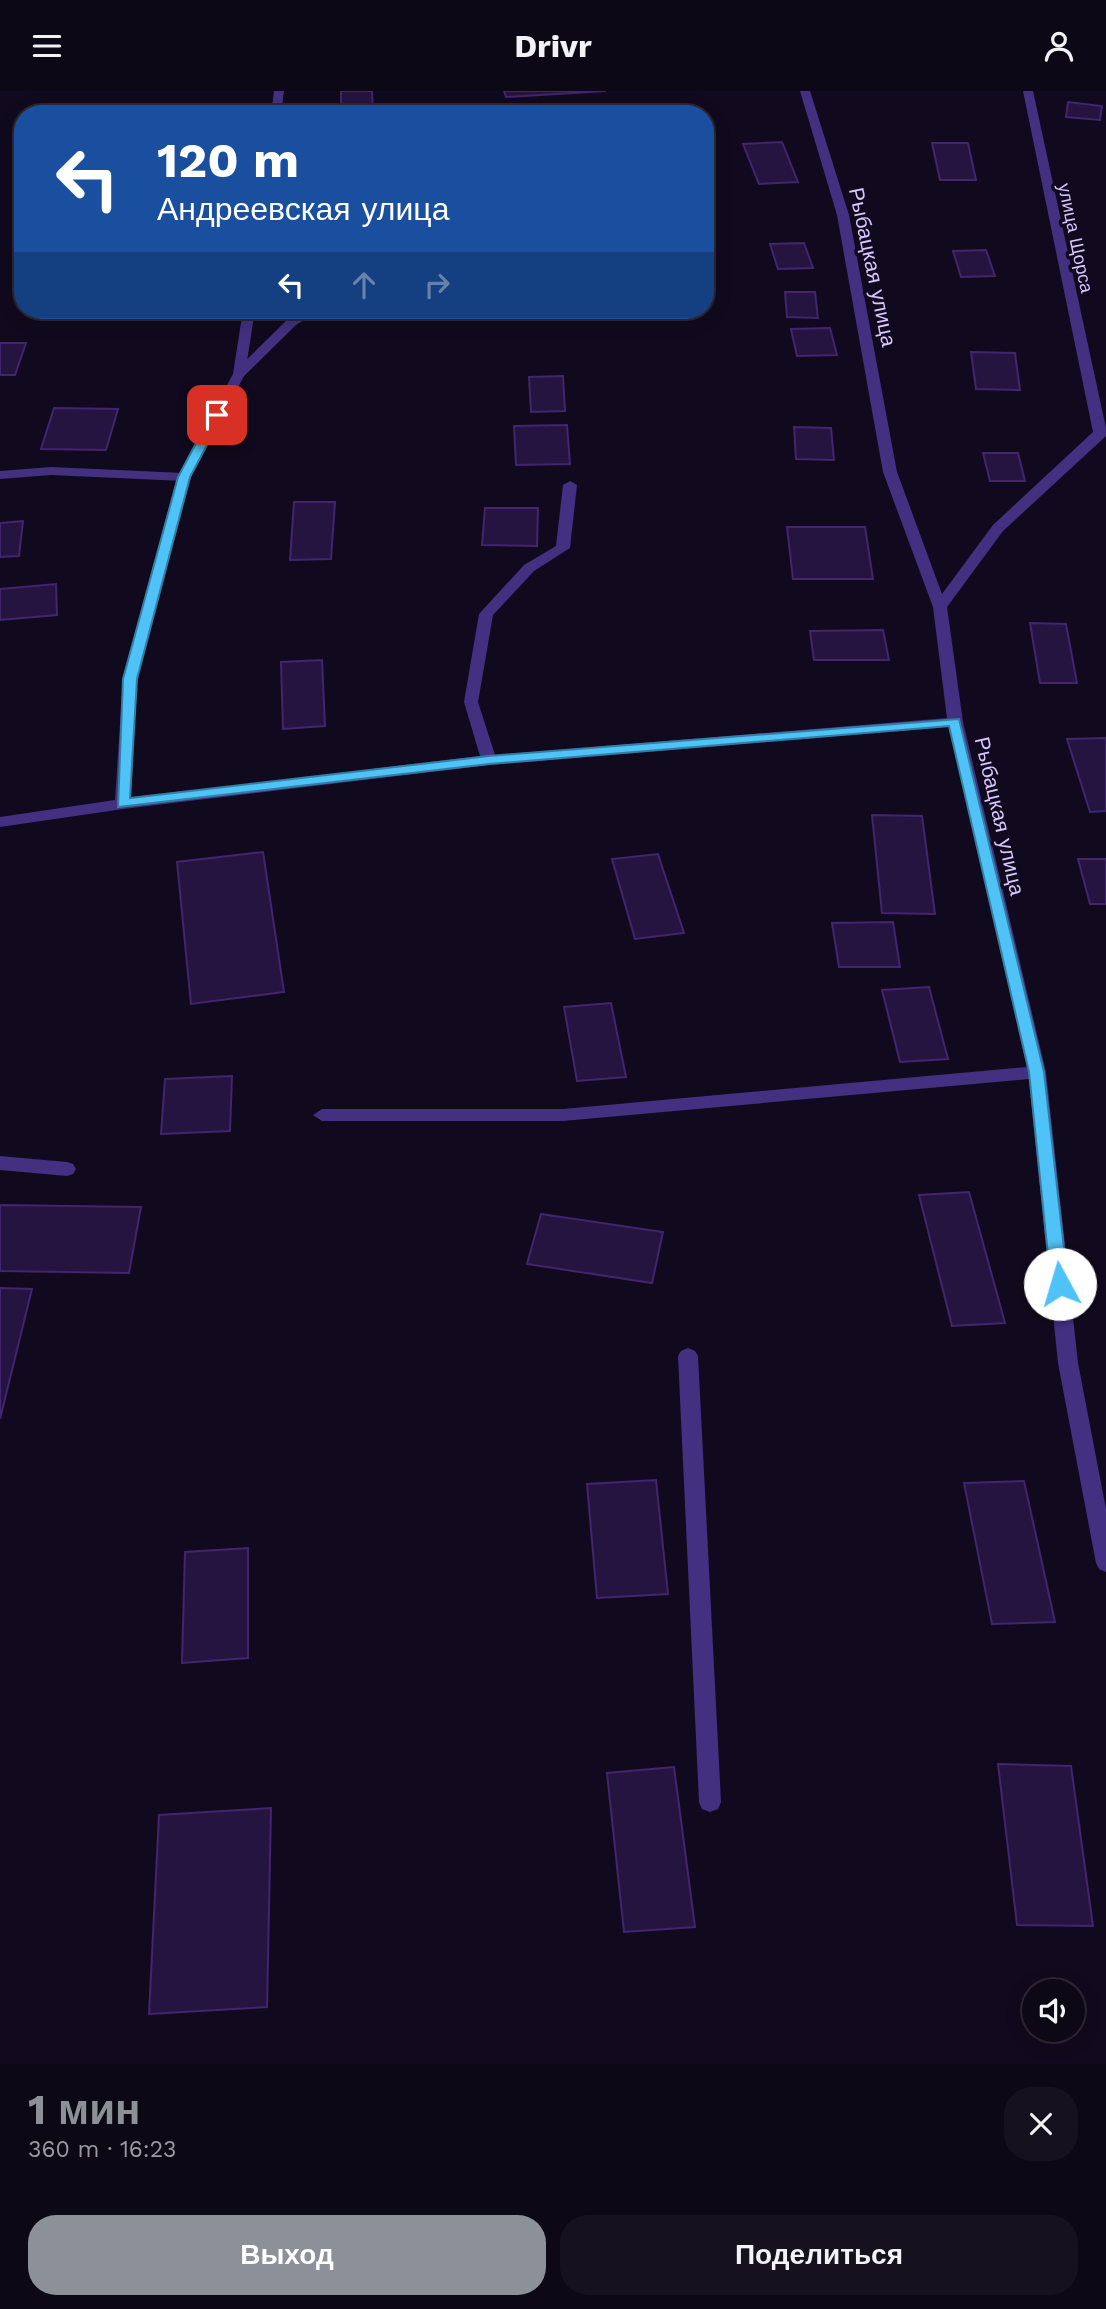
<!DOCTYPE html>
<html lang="ru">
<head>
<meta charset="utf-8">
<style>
	:root { --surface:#0d0816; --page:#16111f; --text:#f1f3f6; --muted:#9a9aa1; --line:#2d2935; --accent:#8c9099 }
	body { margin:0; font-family:"Work Sans",sans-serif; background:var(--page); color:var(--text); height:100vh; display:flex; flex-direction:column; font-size:26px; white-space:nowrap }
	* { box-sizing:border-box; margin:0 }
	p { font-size:23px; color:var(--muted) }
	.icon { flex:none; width:38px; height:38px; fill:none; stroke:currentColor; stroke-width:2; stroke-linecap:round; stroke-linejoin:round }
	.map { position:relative; height:1973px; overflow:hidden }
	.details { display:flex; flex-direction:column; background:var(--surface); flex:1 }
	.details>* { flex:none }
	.banner { position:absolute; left:14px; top:14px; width:700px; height:214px; border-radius:28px; box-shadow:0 4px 18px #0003,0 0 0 2px var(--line); background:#1a4fa0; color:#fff; overflow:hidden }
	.fabs { position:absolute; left:1022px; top:1888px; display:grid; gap:14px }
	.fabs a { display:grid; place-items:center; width:63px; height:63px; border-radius:50%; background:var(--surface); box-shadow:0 4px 18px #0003,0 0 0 2px var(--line); font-size:35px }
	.pin { position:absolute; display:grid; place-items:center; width:60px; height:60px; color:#fff; margin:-30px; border-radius:14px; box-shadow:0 4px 10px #0006 }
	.me { position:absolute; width:77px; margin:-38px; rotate:354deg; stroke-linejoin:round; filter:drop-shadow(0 0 5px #0008) }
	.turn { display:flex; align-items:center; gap:24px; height:147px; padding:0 28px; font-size:32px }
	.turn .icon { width:91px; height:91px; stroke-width:2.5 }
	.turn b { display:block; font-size:49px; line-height:60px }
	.lanes { display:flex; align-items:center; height:66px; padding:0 28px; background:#0003; justify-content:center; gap:35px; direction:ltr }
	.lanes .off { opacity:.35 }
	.round { display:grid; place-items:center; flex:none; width:74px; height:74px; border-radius:28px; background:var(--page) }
	.headline { display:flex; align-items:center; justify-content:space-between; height:119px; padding:0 28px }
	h1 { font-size:42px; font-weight:700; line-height:52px; color:var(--accent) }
	.primary-button { display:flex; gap:14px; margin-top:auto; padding:14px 28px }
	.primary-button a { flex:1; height:80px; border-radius:28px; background:var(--accent); color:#fff; font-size:28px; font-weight:700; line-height:80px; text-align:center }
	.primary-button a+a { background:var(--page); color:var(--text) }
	header { display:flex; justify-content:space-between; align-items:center; height:91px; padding:0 28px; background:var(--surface); font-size:32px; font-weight:700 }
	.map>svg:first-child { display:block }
	.building { fill:#261440; stroke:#42246f; stroke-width:2 }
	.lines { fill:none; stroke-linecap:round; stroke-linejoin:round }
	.lane { fill:#443081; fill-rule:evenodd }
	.street { fill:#443081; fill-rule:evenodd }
	.route { fill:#4fc3f7; stroke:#337fa1; stroke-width:2 }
	.labels { text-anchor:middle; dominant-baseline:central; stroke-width:7; stroke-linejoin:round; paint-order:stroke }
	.far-street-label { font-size:18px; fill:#d9c6ff; stroke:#110a1e }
	.street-label { font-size:21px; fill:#d9c6ff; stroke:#110a1e }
</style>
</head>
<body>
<header><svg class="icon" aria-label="menu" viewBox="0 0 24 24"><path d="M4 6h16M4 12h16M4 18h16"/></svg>Drivr<svg class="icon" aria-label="person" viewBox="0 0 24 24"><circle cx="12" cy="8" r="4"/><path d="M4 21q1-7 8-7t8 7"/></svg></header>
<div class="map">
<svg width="1106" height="1973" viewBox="0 0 1106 1973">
	<rect width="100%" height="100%" fill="#110a1e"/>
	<path class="building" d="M341 0H372L373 23H341Z
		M504 0H606L506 6Z
		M1068 11 1102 15 1100 29 1066 26Z
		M782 51 798 91 759 93 743 53Z
		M932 52H968L976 89H940Z
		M804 152 813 177 778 178 770 153Z
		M986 159 995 185 961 186 953 160Z
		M785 201H815L818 227 787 226Z
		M830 237 837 264 797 265 791 238Z
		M0 252H26L15 284H0Z
		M971 261 1015 262 1020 299 976 298Z
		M563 285 565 320 531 321 529 286Z
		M54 317 118 318 106 359 41 358Z
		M567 334 570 373 516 374 514 335Z
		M794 336 831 337 834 369 796 368Z
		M983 362H1018L1025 390H990Z
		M294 411H335L331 468 290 469Z
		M485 417H538L537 455 482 454Z
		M23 430 19 465 0 466V432Z
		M787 436H865L873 488H793Z
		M56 493 57 524 0 529V498Z
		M1030 532 1066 533 1077 592H1040Z
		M883 539 889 569H814L810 540Z
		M322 569 325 635 283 638 281 571Z
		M1106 647V720L1090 721 1067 648Z
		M872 724 922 725 935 823 882 822Z
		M263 761 284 901 191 913 177 771Z
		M658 763 684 842 635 848 612 768Z
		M1078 768H1106V813H1090Z
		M893 831 900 876H839L832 832Z
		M929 896 948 968 900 971 882 899Z
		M611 912 626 986 577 990 564 916Z
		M232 985 230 1040 161 1043 165 988Z
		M969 1101 1005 1232 952 1235 919 1104Z
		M0 1114 141 1116 129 1182 0 1180Z
		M541 1123 663 1141 652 1192 527 1173Z
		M0 1197 32 1198 0 1328Z
		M656 1389 668 1503 597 1507 587 1393Z
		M1024 1390 1055 1531 992 1533 964 1392Z
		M248 1457V1567L182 1572 185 1461Z
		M998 1673 1071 1675 1093 1835 1017 1834Z
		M674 1676 695 1836 624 1841 607 1682Z
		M271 1717 267 1916 149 1923 159 1724Z"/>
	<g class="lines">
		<path class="lane" d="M305 219H320L296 234 243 286H235V280L288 228Z
			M51 376 184 382 191 386 184 390 51 384 0 388V380Z
			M0 1065 67 1071 73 1073 76 1078 73 1083 67 1085 0 1079Z"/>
		<path class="street" d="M274 0H284L281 23H271Z
			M800 0H810L849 124 897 381 942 503 993 434 1093 341 1023 0H1033L1106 337V345L1003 440 947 516 963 631 1046 981 1078 1272 1106 1418V1481L1099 1478 1096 1472 1058 1272 1029 988 563 1030H322L313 1024 322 1018H563L1027 976 949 636 489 674 123 718 0 736V726L115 709 123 588 177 386 233 283 243 219H255L245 283 191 386 137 588 131 707 480 665 464 611 479 523 524 474 556 455 563 394 570 390 577 394 570 457 534 480 493 524 478 611 495 664 947 627 933 516 883 381 837 124Z
			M688 1257 695 1260 698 1265 721 1711 718 1718 710 1721 702 1718 699 1711 678 1265 681 1260Z"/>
	</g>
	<path class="route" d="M217 321 223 324 190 386 137 588 130 707 489 665 959 628 1044 981 1068 1193 1066 1198 1060 1200 1051 1193 1029 981 949 635 489 673 118 716 123 588 178 386 211 324Z"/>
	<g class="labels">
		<g class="far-street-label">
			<text transform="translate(1076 147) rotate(78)">улица Щорса</text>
		</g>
		<g class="street-label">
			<text transform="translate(873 176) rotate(78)">Рыбацкая улица</text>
			<text transform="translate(1000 725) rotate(77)">Рыбацкая улица</text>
		</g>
	</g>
</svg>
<div class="fabs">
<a><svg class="icon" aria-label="sound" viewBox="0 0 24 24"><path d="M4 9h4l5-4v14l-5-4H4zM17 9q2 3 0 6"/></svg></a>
</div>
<div class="pin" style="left:217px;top:324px;background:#d93025"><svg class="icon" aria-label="arrive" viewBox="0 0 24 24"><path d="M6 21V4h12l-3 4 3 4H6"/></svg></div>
<svg class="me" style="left:1060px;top:1193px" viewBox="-20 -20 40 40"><circle r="19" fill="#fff"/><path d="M0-13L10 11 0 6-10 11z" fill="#4fc3f7"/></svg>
<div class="banner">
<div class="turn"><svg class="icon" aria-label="left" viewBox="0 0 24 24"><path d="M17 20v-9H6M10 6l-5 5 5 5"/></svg><div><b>120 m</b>Андреевская улица</div></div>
<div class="lanes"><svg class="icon" aria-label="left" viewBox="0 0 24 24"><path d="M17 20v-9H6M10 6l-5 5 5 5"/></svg><svg class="icon off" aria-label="ahead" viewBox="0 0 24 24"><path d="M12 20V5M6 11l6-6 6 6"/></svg><svg class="icon off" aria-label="right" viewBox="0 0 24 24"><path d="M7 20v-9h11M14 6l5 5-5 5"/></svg></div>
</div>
</div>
<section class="details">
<div class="headline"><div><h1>1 мин</h1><p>360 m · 16:23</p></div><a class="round"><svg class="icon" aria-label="close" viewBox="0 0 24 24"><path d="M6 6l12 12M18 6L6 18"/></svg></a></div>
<div class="primary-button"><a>Выход</a><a>Поделиться</a></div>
</section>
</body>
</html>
